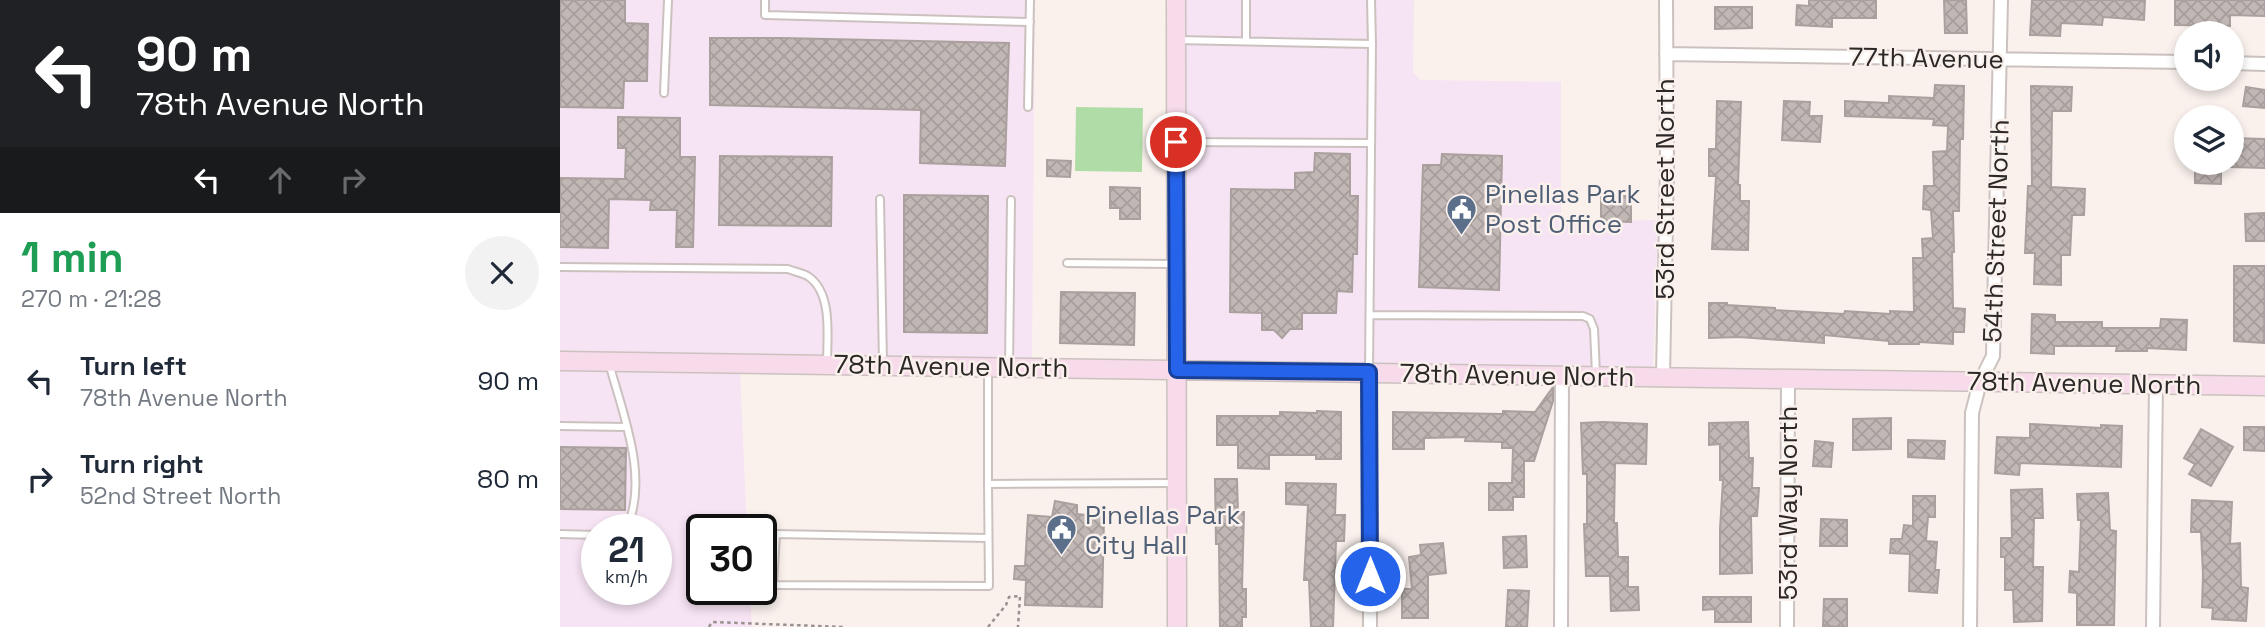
<!DOCTYPE html>
<html lang="en">
<head>
<meta charset="utf-8">
<style>
	:root { --surface:#fff; --page:#f2f2f3; --text:#1f2937; --muted:#747a83 }
	body { margin:0; font-family:"Space Grotesk",sans-serif; background:var(--page); color:var(--text); height:100vh; display:flex; flex-direction:column; font-size:26px; white-space:nowrap }
	* { box-sizing:border-box; margin:0 }
	p { font-size:23px; color:var(--muted) }
	.icon { flex:none; width:38px; height:38px; fill:none; stroke:currentColor; stroke-width:2; stroke-linecap:round; stroke-linejoin:round }
	.map { position:relative; flex:1; overflow:hidden }
	.sheet { display:flex; flex-direction:column; background:var(--surface); width:560px }
	.sheet>* { flex:none }
	.banner { background:#202124; color:#fff; overflow:hidden }
	.tools { position:absolute; left:1614px; top:21px; display:grid; gap:14px }
	.tools a { display:grid; place-items:center; width:70px; height:70px; border-radius:50%; background:var(--surface); box-shadow:0 4px 10px #0003; font-size:35px }
	.speed { position:absolute; left:21px; top:514px; display:flex; gap:14px; font-size:35px; font-weight:700; text-align:center }
	.speed>* { display:grid; place-content:center; width:91px; height:91px; border-radius:50%; background:var(--surface); box-shadow:0 4px 10px #0003; line-height:1 }
	.speed small { font-size:18px; font-weight:400 }
	.speed .limit { border:4px solid #111; border-radius:10px; background:#fff; color:#111 }
	.pin { position:absolute; display:grid; place-items:center; width:60px; height:60px; color:#fff; margin:-30px; border:4px solid #fff; border-radius:50%; box-shadow:0 2px 7px #0007 }
	.me { position:absolute; width:77px; margin:-38px; rotate:0deg; stroke-linejoin:round; filter:drop-shadow(0 0 5px #0008) }
	.turn { display:flex; align-items:center; gap:24px; height:147px; padding:0 21px; font-size:32px }
	.turn .icon { width:91px; height:91px; stroke-width:2.5 }
	.turn b { display:block; font-size:49px; line-height:60px }
	.lanes { display:flex; align-items:center; height:66px; padding:0 21px; background:#0003; justify-content:center; gap:35px; direction:ltr }
	.lanes .off { opacity:.35 }
	.round { display:grid; place-items:center; flex:none; width:74px; height:74px; border-radius:37px; background:var(--page) }
	.headline { display:flex; align-items:center; justify-content:space-between; height:119px; padding:0 21px }
	h1 { font-size:42px; font-weight:800; line-height:52px; color:#1e9e55 }
	ul { padding:0; list-style:none }
	li { display:flex; align-items:center; gap:21px; height:98px; padding:0 21px }
	li div { flex:1 }
	li b { display:block; font-size:26px }
	li em { font-style:normal }
	main { display:flex; flex:1; min-height:0 }
	.map>svg:first-child { display:block }
	.commercial { fill:#f6e3f3; fill-rule:evenodd }
	.pitch { fill:#b0dda7 }
	.building { fill:url(#building-cross-hatch); stroke:#aaa19e; stroke-width:2 }
	.lines { fill:none; stroke-linecap:round; stroke-linejoin:round }
	.lane-casing { stroke:#cbc2bf; stroke-width:10 }
	.street-casing { stroke:#cbc2bf; stroke-width:16 }
	.secondary-casing { stroke:#cbc2bf; stroke-width:21 }
	.path { stroke:#98918e; stroke-width:2.5; stroke-dasharray:3.5 3.5; stroke-linecap:butt }
	.lane { stroke:#fff; stroke-width:6 }
	.street { stroke:#fff; stroke-width:12 }
	.secondary { stroke:#f8dbeb; stroke-width:18 }
	.route-casing { stroke:#184099; stroke-width:18 }
	.route { stroke:#2563eb; stroke-width:12 }
	.labels { text-anchor:middle; dominant-baseline:central; stroke-width:5; stroke-linejoin:round; paint-order:stroke }
	.street-label { font-size:26px; fill:#2c2827; stroke:#faf1ed }
	.service-label { font-size:26px; fill:#4e5e75; stroke:#faf1ed; text-anchor:start }
</style>
</head>
<body>
<main>
<section class="sheet">
<div class="banner">
<div class="turn"><svg class="icon" aria-label="left" viewBox="0 0 24 24"><path d="M17 20v-9H6M10 6l-5 5 5 5"/></svg><div><b>90 m</b>78th Avenue North</div></div>
<div class="lanes"><svg class="icon" aria-label="left" viewBox="0 0 24 24"><path d="M17 20v-9H6M10 6l-5 5 5 5"/></svg><svg class="icon off" aria-label="ahead" viewBox="0 0 24 24"><path d="M12 20V5M6 11l6-6 6 6"/></svg><svg class="icon off" aria-label="right" viewBox="0 0 24 24"><path d="M7 20v-9h11M14 6l5 5-5 5"/></svg></div>
</div>
<div class="headline"><div><h1>1 min</h1><p>270 m · 21:28</p></div><a class="round"><svg class="icon" aria-label="close" viewBox="0 0 24 24"><path d="M6 6l12 12M18 6L6 18"/></svg></a></div>
<ul>
<li><svg class="icon" aria-label="left" viewBox="0 0 24 24"><path d="M17 20v-9H6M10 6l-5 5 5 5"/></svg><div><b>Turn left</b><p>78th Avenue North</p></div><em>90 m</em></li>
<li><svg class="icon" aria-label="right" viewBox="0 0 24 24"><path d="M7 20v-9h11M14 6l5 5-5 5"/></svg><div><b>Turn right</b><p>52nd Street North</p></div><em>80 m</em></li>
</ul>
</section>
<div class="map">
<svg width="1705" height="627" viewBox="0 0 1705 627">
	<defs>
		<pattern id="building-cross-hatch" width="8" height="8" patternUnits="userSpaceOnUse" patternTransform="scale(1.75)"><rect width="8" height="8" fill="#c1b8b5"/><path d="M0 0l8 8M0 8l8-8" fill="none" stroke="#a69e9c"/></pattern>
	</defs>
	<rect width="100%" height="100%" fill="#faf1ed"/>
	<path class="commercial" d="M0 0H475L472 358 0 351Z
		M624 0H854L853 72 860 80 1001 82V222L1098 220 1093 368 625 361Z
		M0 370 180 373 187 530H142V590H190L192 627H0ZM37 530H96V590H37Z"/>
	<path class="pitch" d="M516 107 583 108 582 172 515 171Z"/>
	<path class="building" d="M0 0H65V23L88 24 87 81H64L63 108 0 107Z
		M1249 0H1316V18H1272V27L1236 25 1237 5 1249 6Z
		M1384 0H1406L1407 33H1385Z
		M1472 0H1585L1584 20 1543 17 1542 25 1501 23 1500 36 1470 35Z
		M1615 0H1705V16L1670 15V26L1615 25Z
		M1155 7H1192V28L1155 29Z
		M150 38H221L449 43 445 166 360 163 361 110 150 105Z
		M1375 85 1404 86 1403 139H1400L1399 211H1393L1394 252H1392L1393 308 1405 309 1404 332H1393V344L1359 342V344H1329V341L1264 335V343L1179 337 1149 338V303H1167V305L1215 308V310L1284 314 1285 311 1330 314V311L1354 312 1353 258H1363L1362 239 1373 238 1371 210 1363 209 1364 186H1374L1373 152 1387 151 1388 126 1373 125 1374 119 1285 116V101L1329 103V96L1374 98Z
		M1471 86 1512 87 1511 111H1492L1491 187 1525 189 1524 215H1512L1510 255H1501V285L1474 284 1475 253H1465L1468 186H1472Z
		M1686 87 1705 90V108L1683 106Z
		M1157 101 1181 102 1178 185H1180V201H1189L1188 250 1152 249 1156 176H1149V149H1156Z
		M1224 101 1250 102 1249 116H1262L1260 142 1222 140Z
		M58 117 120 118V157H135L133 247H116L117 210H90L91 200 49 199 48 248 0 247V178L65 179 66 148H58Z
		M1672 138 1705 139V168L1671 167Z
		M755 153 790 154V196H798L797 254H793L792 292 777 291 776 313H742V329H730L722 338 714 330H702V313L670 312 671 189 735 190V173L754 172Z
		M882 154 942 156 939 290 859 287 863 165H881Z
		M160 156 272 157 271 226 159 225Z
		M487 160 511 161 510 177 487 176Z
		M1635 163H1661V184L1635 183Z
		M550 187 580 188V219H560V208H550Z
		M344 195 428 196 427 333 344 332Z
		M1041 196H1071V222L1041 221Z
		M1705 213V241H1686L1685 214Z
		M1674 266H1705L1704 343 1674 341Z
		M501 292 575 293 574 345 500 343Z
		M1472 314 1495 315V322H1542V328H1600L1601 319 1627 320 1626 350 1587 348V351H1556L1557 346H1494V354L1471 353Z
		M993 387V401L974 461H964V497H953V510H929V483H952L953 448H942V442L905 441 906 437 864 438V449H833V412L943 414V411L975 412Z
		M757 411 781 412V459H756V455H709V469L678 468V445H657V416H720V412L757 413Z
		M1331 418V449L1293 450V419Z
		M1043 422 1087 424 1086 464 1055 463 1054 523H1057L1058 557H1068V587H1078L1079 610 1051 611 1050 576H1026L1024 524H1027V474H1023L1021 423Z
		M1188 422 1189 458H1193L1192 488H1199L1197 516H1191L1192 573 1160 574V529L1163 480H1160V444L1149 445V423Z
		M1470 424 1541 428V425L1562 426 1561 467 1460 463 1459 475 1435 473 1437 437 1470 438Z
		M1684 427H1705V451L1684 450Z
		M1641 429 1673 447 1651 486 1629 474 1635 464 1624 458Z
		M1348 440 1385 441 1384 459 1348 457Z
		M1255 441 1273 443 1271 467 1253 466Z
		M0 447 66 448 65 510 0 509Z
		M655 479H677L678 512H684L682 589H686V617H682V627H660L659 544H656Z
		M726 483 776 484 775 515H785L784 541H776L773 627H751L749 580H744L748 505 726 504Z
		M1482 489 1483 518H1474L1473 567H1483L1482 621 1454 622 1453 590H1445V557H1441V538H1452L1451 490Z
		M1548 493 1550 530 1556 531 1554 625H1517V593L1509 592 1510 571 1519 572 1521 520H1518L1517 494Z
		M1353 496H1375V517H1368L1366 541 1377 542 1375 570H1379L1377 593 1349 591 1350 554 1330 553 1331 539H1342L1344 525 1353 526Z
		M1632 500 1672 502 1670 544 1680 543 1681 587 1688 588 1686 621 1652 619 1653 608 1642 607 1643 574 1641 532H1631Z
		M495 501 517 505V514L544 517 542 607 465 605 466 580 454 579 455 566H465L468 515 492 517Z
		M1261 519 1287 520V546H1260Z
		M966 536 967 567 944 568 943 537Z
		M883 543 886 573 868 575V618H842V589H852L849 557 861 555 860 545Z
		M948 590 969 591 967 627H946Z
		M1143 597H1191V622H1155V609L1143 610Z
		M1264 599H1287V627L1263 626Z"/>
	<g class="lines">
		<defs>
			<path id="lane" d="M205 0V15L470 22
				M686 0V41
				M811 0 812 44
				M617 40 812 44 809 371
				M104 93 108 0
				M468 107 470 0
				M617 142 811 143
				M320 199 323 364
				M507 263 615 264
				M0 267 228 269C235 272 244 273 249 277 273 294 267 338 267 363
				M810 315 1023 316 1030 319 1034 329 1036 374
				M49 363C63 415 89 476 67 528L62 530
				M449 366 451 200
				M428 369V484L614 483
				M0 426 66 427
				M0 534 37 535
				M428 538 216 534 213 585 429 586 428 484"/>
			<path id="street" d="M1106 54 1626 62
				M1671 63 1705 64
				M809 372 810 627
				M1103 377 1107 169 1106 0
				M1001 627 1002 376
				M1227 627 1228 379
				M1410 627 1412 413 1420 382 1433 356 1441 0
				M1593 627 1596 384"/>
			<path id="secondary" d="M616 0 617 627
				M0 361 1705 386"/>
		</defs>
		<use href="#lane" class="lane-casing"/>
		<use href="#street" class="street-casing"/>
		<use href="#secondary" class="secondary-casing"/>
		<path class="path" d="M149 627 152 622 284 627
			M428 627 446 605 449 597 460 596 458 627"/>
		<use href="#lane" class="lane"/>
		<use href="#street" class="street"/>
		<use href="#secondary" class="secondary"/>
	</g>
	<g class="lines">
		<defs>
			<path id="route" d="M616 142 617 370 809 372 810 576"/>
		</defs>
		<use href="#route" class="route-casing"/>
		<use href="#route" class="route"/>
	</g>
	<defs>
		<symbol id="civic-pin" viewBox="-11 -11 22 30"><path d="M0 17L-7.5 6A9.5 9.5 0 1 1 7.5 6Z" fill="#5c6f8a" stroke="#faf1ed"/><path d="M-.6-6.5H3V-4.5H.6V-3L4-1V1h2V6H-6V1h2V-1L-.6-3ZM-1.2 2.5V6h2.4V2.5Z" fill="#fff"/></symbol>
	</defs>
	<g fill-rule="evenodd">
		<use href="#civic-pin" x="884" y="192" width="35" height="47"/>
		<use href="#civic-pin" x="484" y="512" width="35" height="47"/>
	</g>
	<g class="labels">
		<g class="street-label">
			<text transform="translate(1366 58) rotate(1)">77th Avenue</text>
			<text transform="translate(1105 189) rotate(-90)">53rd Street North</text>
			<text transform="translate(1436 231) rotate(-88)">54th Street North</text>
			<text transform="translate(391 366) rotate(1)">78th Avenue North</text>
			<text transform="translate(957 375) rotate(1)">78th Avenue North</text>
			<text transform="translate(1524 383) rotate(1)">78th Avenue North</text>
			<text transform="translate(1228 503) rotate(-90)">53rd Way North</text>
		</g>
		<g class="service-label">
			<text x="925" y="194">Pinellas Park<tspan x="925" dy="30">Post Office</tspan></text>
			<text x="525" y="515">Pinellas Park<tspan x="525" dy="30">City Hall</tspan></text>
		</g>
	</g>
</svg>
<div class="tools">
<a><svg class="icon" aria-label="sound" viewBox="0 0 24 24"><path d="M4 9h4l5-4v14l-5-4H4zM17 9q2 3 0 6"/></svg></a>
<a><svg class="icon" aria-label="layers" viewBox="0 0 24 24"><path d="M12 4l9 5-9 5-9-5zM3 14l9 5 9-5"/></svg></a>
</div>
<div class="speed"><div>21<small>km/h</small></div><div class="limit">30</div></div>
<div class="pin" style="left:616px;top:142px;background:#d93025"><svg class="icon" aria-label="arrive" viewBox="0 0 24 24"><path d="M6 21V4h12l-3 4 3 4H6"/></svg></div>
<svg class="me" style="left:810px;top:576px" viewBox="-20 -20 40 40"><circle r="17" fill="#2563eb" stroke="#fff" stroke-width="3"/><path d="M0-11L8 9 0 5-8 9z" fill="#fff"/></svg>
</div>
</main>
</body>
</html>
